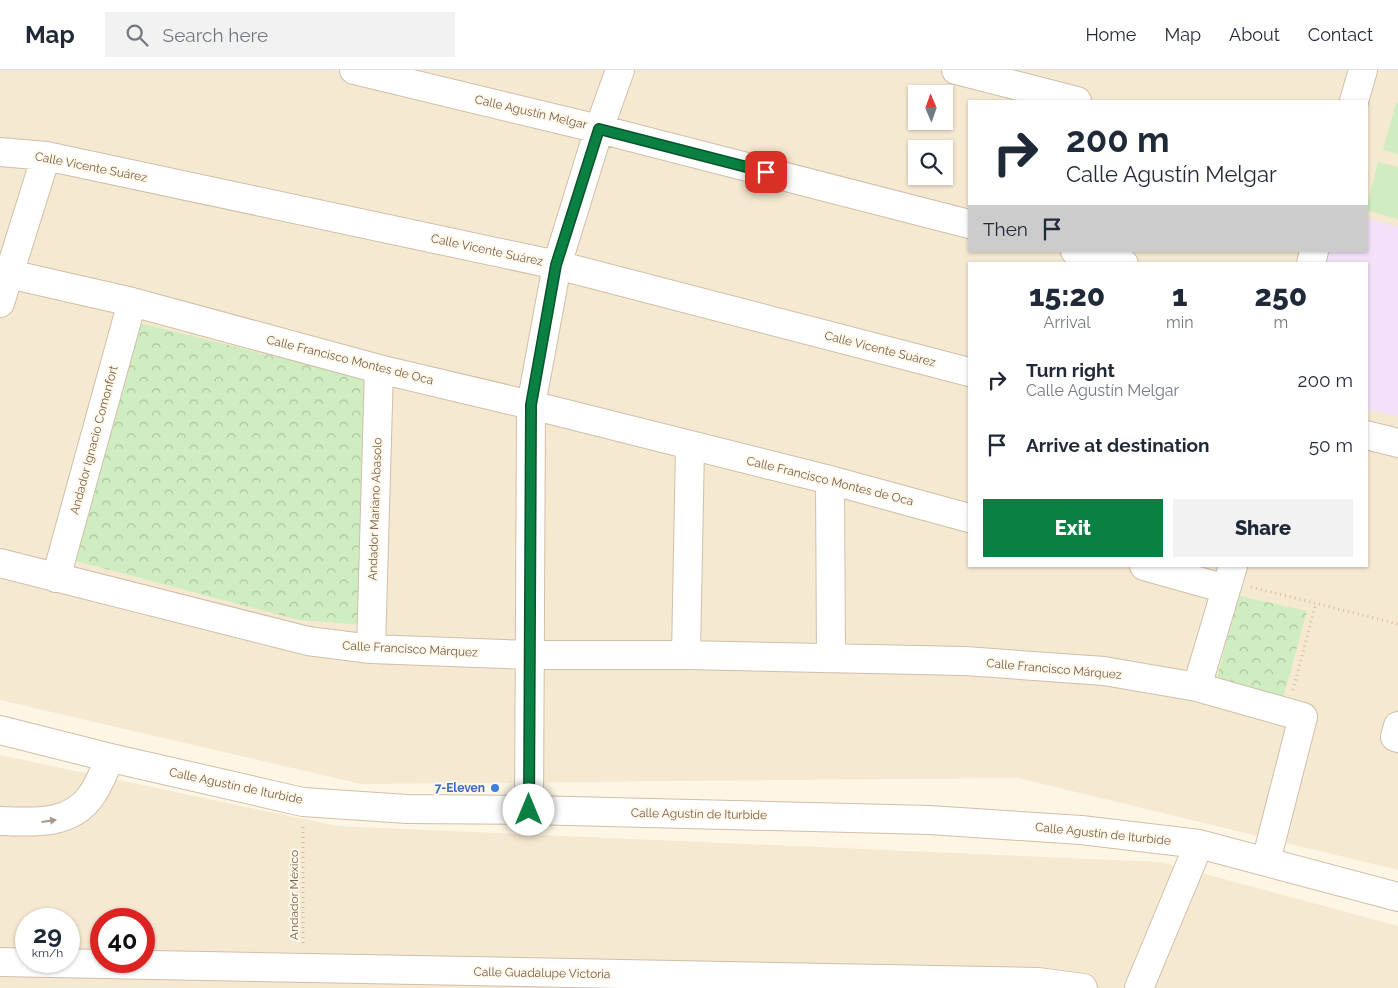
<!DOCTYPE html>
<html lang="en">
<head>
<meta charset="utf-8">
<style>
	:root { --surface:#fff; --page:#f2f2f3; --text:#1f2937; --muted:#747a83; --line:#e0e1e3; --accent:#0b8043 }
	body { margin:0; font-family:Raleway,sans-serif; background:var(--page); color:var(--text); height:100vh; display:flex; flex-direction:column; font-size:19px; white-space:nowrap }
	* { box-sizing:border-box; margin:0 }
	p { font-size:16px; color:var(--muted) }
	.icon { flex:none; width:28px; height:28px; fill:none; stroke:currentColor; stroke-width:2; stroke-linecap:round; stroke-linejoin:round }
	.map { position:relative; flex:1; overflow:hidden }
	.sheet { position:absolute; left:968px; top:192px; width:400px; height:305px; display:flex; flex-direction:column; background:var(--surface); border-radius:0px; box-shadow:0 1px 4px #0004 }
	.sheet>* { flex:none }
	.guide { position:absolute; left:968px; top:30px; width:400px; height:152px; border-radius:0px; box-shadow:0 1px 4px #0004; background:#fff; color:var(--text); overflow:hidden }
	.needle { width:32px; rotate:358deg }
	.buttons { position:absolute; left:908px; top:15px; display:grid; gap:10px }
	.buttons a { display:grid; place-items:center; width:45px; height:45px; border-radius:0px; background:var(--surface); box-shadow:0 1px 4px #0004; font-size:25px }
	.speed { position:absolute; left:15px; top:838px; display:flex; gap:10px; font-size:25px; font-weight:700; text-align:center }
	.speed>* { display:grid; place-content:center; width:65px; height:65px; border-radius:50%; background:var(--surface); box-shadow:0 1px 4px #0004; line-height:1 }
	.speed small { font-size:12px; font-weight:400 }
	.speed .limit { border:8px solid #d22; background:#fff; color:#111 }
	.pin { position:absolute; display:grid; place-items:center; width:42px; height:42px; color:#fff; margin:-21px; border-radius:10px; box-shadow:0 2px 8px #0006 }
	.me { position:absolute; width:55px; margin:-28px; rotate:0deg; stroke-linejoin:round; filter:drop-shadow(0 0 4px #0008) }
	.turn { display:flex; align-items:center; gap:18px; height:105px; padding:0 15px; font-size:22px }
	.turn .icon { width:65px; height:65px; stroke-width:2.5 }
	.turn b { display:block; font-size:35px; line-height:42px }
	.then { display:flex; align-items:center; height:48px; padding:0 15px; background:#0003; gap:10px; font-size:19px }
	.eta { display:flex; justify-content:space-evenly; align-items:center; height:85px; text-align:center }
	.eta b { font-size:30px; font-weight:800; line-height:35px }
	.button { display:flex; gap:10px; margin-top:auto; padding:10px 15px }
	.button a { flex:1; height:58px; border-radius:0px; background:var(--accent); color:#fff; font-size:20px; font-weight:800; line-height:58px; text-align:center }
	.button a+a { background:var(--page); color:var(--text) }
	ul { padding:0; list-style:none }
	li { display:flex; align-items:center; gap:15px; height:65px; padding:0 15px }
	li div { flex:1 }
	li b { display:block; font-size:19px }
	li em { font-style:normal }
	header { display:flex; align-items:center; gap:30px; box-sizing:border-box; height:70px; padding:0 25px; background:var(--surface); border-bottom:1px solid var(--line) }
	header strong { font-size:24px }
	nav { display:flex; gap:28px; margin-inline-start:auto; font-size:18px }
	.search { width:350px; height:45px; background:var(--page); display:flex; align-items:center; gap:12px; box-sizing:border-box; padding:0 18px; border-radius:0px; color:var(--muted); font-size:19px }
	.map>svg:first-child { display:block }
	.residential { fill:#f6e9d2; fill-rule:evenodd }
	.education { fill:#f3e1fa }
	.park { fill:url(#park-crowns) }
	.garden { fill:#d0edc1 }
	.lines { fill:none; stroke-linecap:round; stroke-linejoin:round }
	.minor-casing { stroke:#d1bea9; stroke-width:30 }
	.path { stroke:#dbba9c; stroke-width:3; stroke-dasharray:1 4; stroke-linecap:butt }
	.minor { stroke:#fff; stroke-width:28 }
	.oneway { fill:#a89687 }
	.route-casing { stroke:#07532c; stroke-width:12 }
	.route { stroke:#0b8043; stroke-width:9 }
	.shop-dot { fill:#3f7fe0; stroke:#fff9ec; stroke-width:2 }
	.labels { text-anchor:middle; dominant-baseline:central; stroke-width:4; stroke-linejoin:round; paint-order:stroke }
	.street-label { font-size:12px; fill:#795d47; stroke:#fff9ec }
	.shop-label { font-size:12px; font-weight:bold; fill:#366cbe; stroke:#fff9ec; text-anchor:end }
</style>
</head>
<body>
<header>
<strong>Map</strong>
<div class="search"><svg class="icon" aria-label="search" viewBox="0 0 24 24"><circle cx="10" cy="10" r="6"/><path d="M15 15l6 6"/></svg>Search here</div>
<nav><a>Home</a><a>Map</a><a>About</a><a>Contact</a></nav>
</header>
<div class="map">
<svg width="1398" height="918" viewBox="0 0 1398 918">
	<defs>
		<pattern id="park-crowns" width="20" height="18" patternUnits="userSpaceOnUse" patternTransform="scale(1.25)"><rect width="20" height="18" fill="#d0edc1"/><path d="M2 6a3 3 0 1 1 6 0M12 15a3 3 0 1 1 6 0" fill="none" stroke="#aec39f"/></pattern>
	</defs>
	<rect width="100%" height="100%" fill="#fef6e4"/>
	<path class="residential" d="M0 0H1398V800L1018 708 361 714 0 630ZM916 24H944V51H916ZM969 31H1366V181H969ZM916 79H944V106H916ZM969 194H1366V496H969Z
		M0 685 337 756 1161 792 1398 856V918H0ZM26 849H69V891H26ZM101 849H144V891H101Z"/>
	<path class="education" d="M1366 148 1398 157V347L1366 339V194H1325L1328 181H1366Z"/>
	<path class="park" d="M140 253 369 310 364 555 299 550 72 490Z
		M1239 526 1307 541 1282 632 1216 611Z"/>
	<path class="garden" d="M1396 32 1398 33V84L1383 80Z
		M1378 92 1398 97V149L1366 140Z"/>
	<g class="lines">
		<defs>
			<path id="minor" d="M354 0 599 59 969 154
				M956 0 1077 31
				M1354 31 1363 0
				M0 82 46 86 557 195 969 302
				M1075 181 1124 194
				M1311 194 1314 181
				M9 204 132 232 379 299 531 335 830 410 969 448
				M0 233 46 86
				M1366 365 1398 373
				M830 410 831 588
				M0 493 308 571 371 579 529 585H686L965 591 1104 601 1197 617 1303 647 1266 791
				M1144 496 1226 519
				M56 508 132 232
				M371 579 379 299
				M686 585 690 376
				M1197 617 1233 496
				M1398 656 1395 667 1398 668
				M0 660 111 688 303 732 407 739 529 740 929 750 1081 760 1199 774 1398 827
				M529 740 531 335 557 195 599 59 620 0
				M0 751C32 752 70 756 91 726 99 715 104 700 111 688
				M0 892 1038 912 1083 918
				M1139 918 1199 774"/>
		</defs>
		<use href="#minor" class="minor-casing"/>
		<path class="path" d="M1251 517 1398 554
			M1293 620 1316 533
			M303 757V873"/>
		<use href="#minor" class="minor"/>
	</g>
	<defs><path id="oneway-solid" d="M-6-.8H1V-3.2L6.5 0L1 3.2V.8H-6Z" transform="scale(1.25)"/></defs>
	<use class="oneway" href="#oneway-solid" transform="translate(49 751) rotate(-8)"/>
	<g class="lines">
		<defs>
			<path id="route" d="M529 740 531 335 556 195 599 59 766 102"/>
		</defs>
		<use href="#route" class="route-casing"/>
		<use href="#route" class="route"/>
	</g>
	<circle class="shop-dot" cx="495" cy="718" r="5"/>
	<g class="labels">
		<g class="street-label">
			<text transform="translate(531 42) rotate(13)">Calle Agustín Melgar</text>
			<text transform="translate(91 97) rotate(11)">Calle Vicente Suárez</text>
			<text transform="translate(487 180) rotate(12)">Calle Vicente Suárez</text>
			<text transform="translate(880 279) rotate(14)">Calle Vicente Suárez</text>
			<text transform="translate(350 290) rotate(14)">Calle Francisco Montes de Oca</text>
			<text transform="translate(94 370) rotate(-75)">Andador Ignacio Comonfort</text>
			<text transform="translate(830 411) rotate(14)">Calle Francisco Montes de Oca</text>
			<text transform="translate(375 439) rotate(-88)">Andador Mariano Abasolo</text>
			<text transform="translate(410 579) rotate(3)">Calle Francisco Márquez</text>
			<text transform="translate(1054 599) rotate(5)">Calle Francisco Márquez</text>
			<text transform="translate(236 716) rotate(12)">Calle Agustín de Iturbide</text>
			<text transform="translate(699 744) rotate(1)">Calle Agustín de Iturbide</text>
			<text transform="translate(1103 764) rotate(6)">Calle Agustín de Iturbide</text>
			<text transform="translate(294 825) rotate(-90)">Andador México</text>
			<text transform="translate(542 903) rotate(1)">Calle Guadalupe Victoria</text>
		</g>
		<g class="shop-label">
			<text x="485" y="718">7-Eleven</text>
		</g>
	</g>
</svg>
<div class="buttons">
<a><svg class="needle" viewBox="-14 -14 28 28"><path d="M0-13l5 13h-10z" fill="#e53935"/><path d="M0 13l5-13h-10z" fill="#747a83"/></svg></a>
<a><svg class="icon" aria-label="search" viewBox="0 0 24 24"><circle cx="10" cy="10" r="6"/><path d="M15 15l6 6"/></svg></a>
</div>
<div class="speed"><div>29<small>km/h</small></div><div class="limit">40</div></div>
<div class="pin" style="left:766px;top:102px;background:#d93025"><svg class="icon" aria-label="arrive" viewBox="0 0 24 24"><path d="M6 21V4h12l-3 4 3 4H6"/></svg></div>
<svg class="me" style="left:529px;top:740px" viewBox="-20 -20 40 40"><circle r="19" fill="#fff"/><path d="M0-13L10 11 0 6-10 11z" fill="#0b8043"/></svg>
<div class="guide">
<div class="turn"><svg class="icon" aria-label="right" viewBox="0 0 24 24"><path d="M7 20v-9h11M14 6l5 5-5 5"/></svg><div><b>200 m</b>Calle Agustín Melgar</div></div>
<div class="then">Then<svg class="icon" aria-label="arrive" viewBox="0 0 24 24"><path d="M6 21V4h12l-3 4 3 4H6"/></svg></div>
</div>
<section class="sheet">
<div class="eta">
<div><b>15:20</b><p>Arrival</p></div>
<div><b>1</b><p>min</p></div>
<div><b>250</b><p>m</p></div>
</div>
<ul>
<li><svg class="icon" aria-label="right" viewBox="0 0 24 24"><path d="M7 20v-9h11M14 6l5 5-5 5"/></svg><div><b>Turn right</b><p>Calle Agustín Melgar</p></div><em>200 m</em></li>
<li><svg class="icon" aria-label="arrive" viewBox="0 0 24 24"><path d="M6 21V4h12l-3 4 3 4H6"/></svg><div><b>Arrive at destination</b></div><em>50 m</em></li>
</ul>
<div class="button"><a>Exit</a><a>Share</a></div>
</section>
</div>
</body>
</html>
